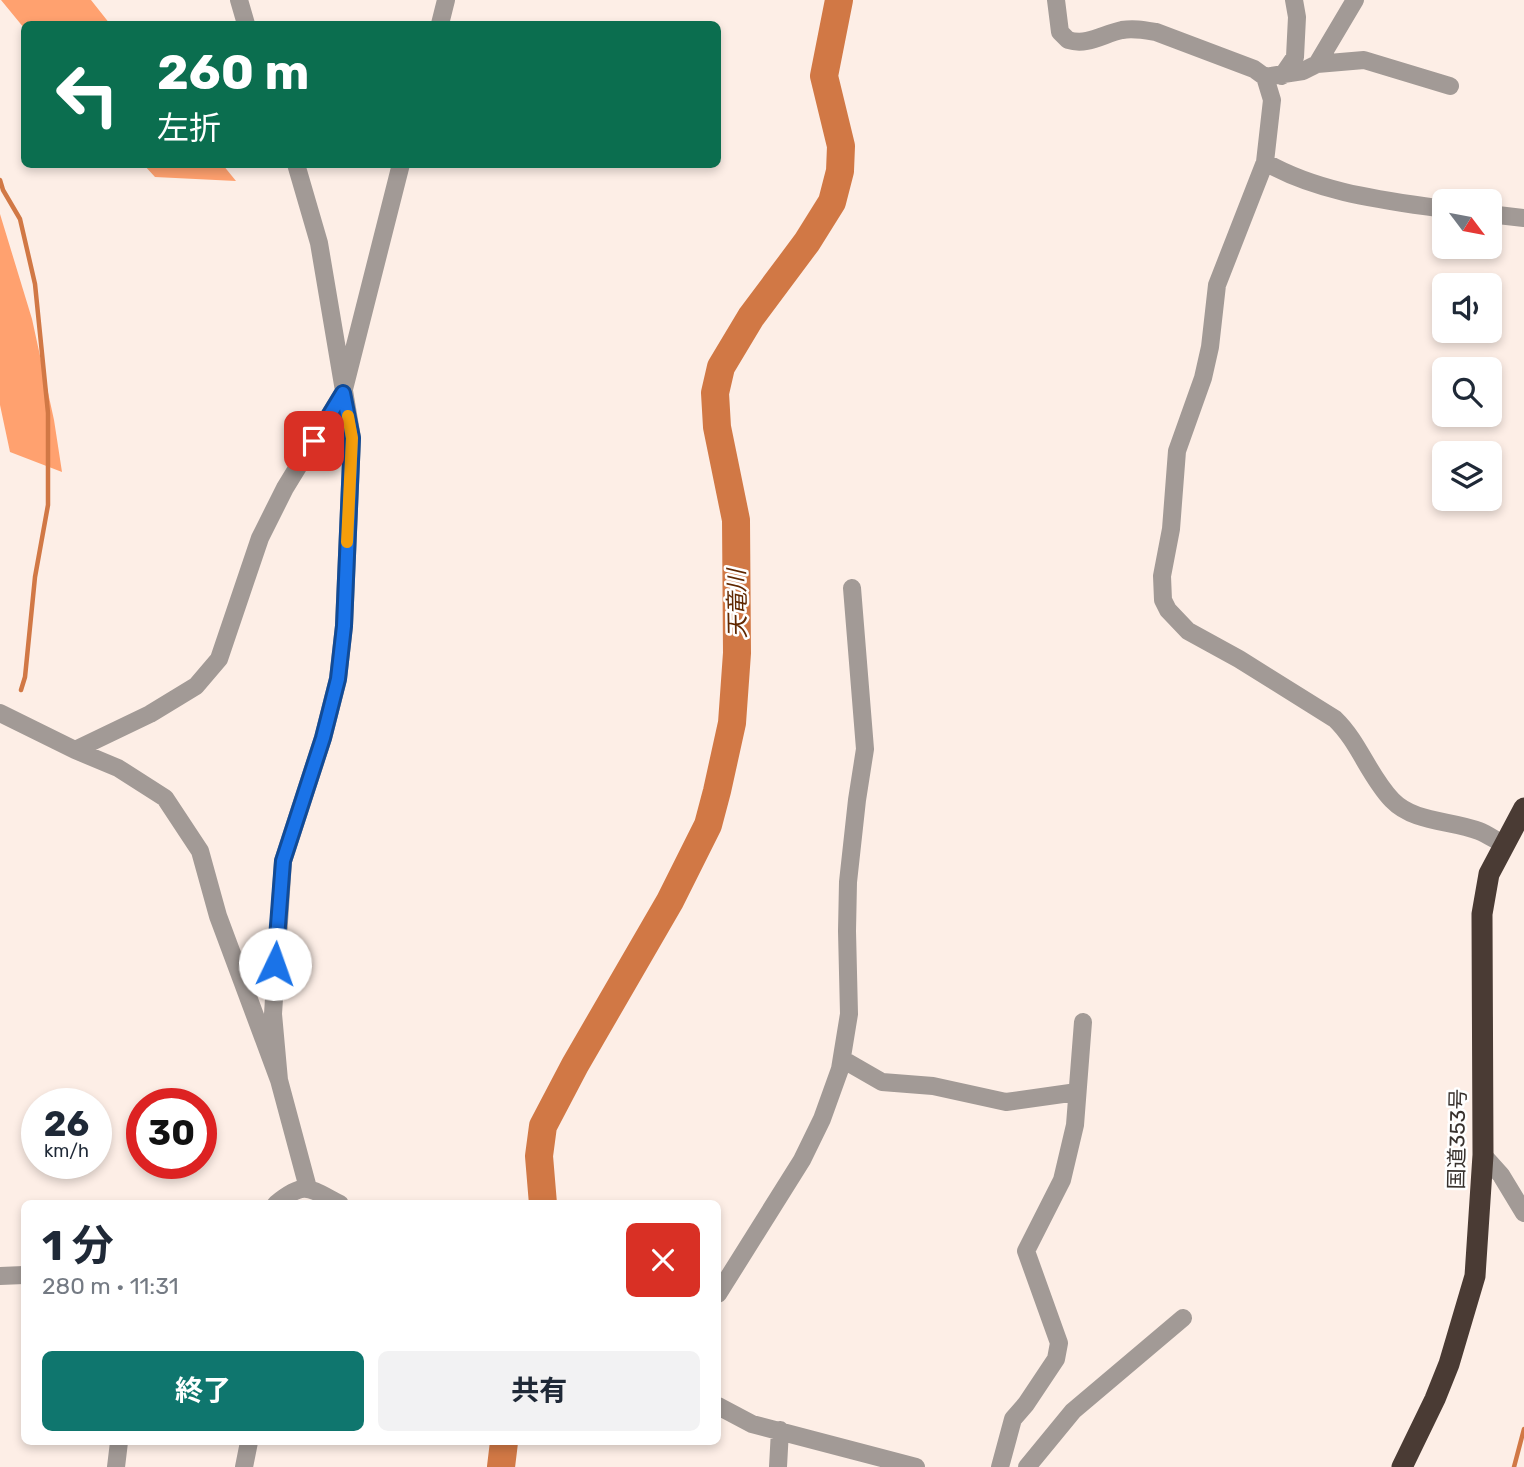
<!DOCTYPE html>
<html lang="ja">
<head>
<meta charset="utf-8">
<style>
	:root { --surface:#fff; --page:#f2f2f3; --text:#1f2937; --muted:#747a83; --accent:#0f766e }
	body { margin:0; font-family:Rubik,"Noto Sans JP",sans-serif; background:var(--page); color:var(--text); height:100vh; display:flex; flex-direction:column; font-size:26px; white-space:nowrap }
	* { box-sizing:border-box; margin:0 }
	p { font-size:23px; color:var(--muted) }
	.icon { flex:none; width:38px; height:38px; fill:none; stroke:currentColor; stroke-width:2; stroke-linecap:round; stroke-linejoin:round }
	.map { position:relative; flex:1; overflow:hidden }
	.panel { position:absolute; left:21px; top:1200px; width:700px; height:245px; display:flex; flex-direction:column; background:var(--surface); border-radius:10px; box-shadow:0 4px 10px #0003 }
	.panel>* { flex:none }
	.guide { position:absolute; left:21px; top:21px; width:700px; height:147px; border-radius:10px; box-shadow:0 4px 10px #0003; background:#0b6e4f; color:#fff; overflow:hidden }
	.needle { width:46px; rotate:122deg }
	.tools { position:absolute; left:1432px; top:189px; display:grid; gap:14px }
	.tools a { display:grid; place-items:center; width:70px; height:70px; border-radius:10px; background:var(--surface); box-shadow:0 4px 10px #0003; font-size:35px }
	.speed { position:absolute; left:21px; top:1088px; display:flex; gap:14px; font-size:35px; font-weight:700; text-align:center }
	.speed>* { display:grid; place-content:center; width:91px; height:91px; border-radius:50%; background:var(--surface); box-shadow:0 4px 10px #0003; line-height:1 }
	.speed small { font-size:18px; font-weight:400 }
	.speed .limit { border:10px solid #d22; background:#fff; color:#111 }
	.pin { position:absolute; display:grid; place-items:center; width:60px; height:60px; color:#fff; margin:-30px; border-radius:14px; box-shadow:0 4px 10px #0006 }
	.me { position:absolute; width:77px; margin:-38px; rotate:3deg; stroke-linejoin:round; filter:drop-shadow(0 0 5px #0008) }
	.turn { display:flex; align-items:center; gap:24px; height:147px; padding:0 21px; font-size:32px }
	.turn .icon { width:91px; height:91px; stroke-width:2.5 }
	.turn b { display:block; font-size:49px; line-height:60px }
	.round { display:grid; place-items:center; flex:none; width:74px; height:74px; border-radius:10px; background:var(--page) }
	.headline { display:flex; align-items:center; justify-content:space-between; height:119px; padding:0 21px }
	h1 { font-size:42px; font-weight:700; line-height:52px }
	.action { display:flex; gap:14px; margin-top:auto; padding:14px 21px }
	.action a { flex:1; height:80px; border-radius:10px; background:var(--accent); color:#fff; font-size:28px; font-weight:700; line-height:80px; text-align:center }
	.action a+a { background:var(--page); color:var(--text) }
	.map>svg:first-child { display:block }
	.forest { fill:#ffa16f }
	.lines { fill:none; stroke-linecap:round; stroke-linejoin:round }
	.stream { stroke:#d17845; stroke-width:4.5 }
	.river { stroke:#d17845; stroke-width:28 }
	.minor { stroke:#a29a96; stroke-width:18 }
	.highway { stroke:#4a3b34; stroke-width:21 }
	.route-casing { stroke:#114b97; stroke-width:18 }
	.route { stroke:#1a73e8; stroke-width:12 }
	.slow { stroke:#f59e0b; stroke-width:12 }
	.labels { text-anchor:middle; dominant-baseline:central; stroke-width:5; stroke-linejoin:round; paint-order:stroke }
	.street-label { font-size:21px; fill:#38312d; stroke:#fff }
	.water-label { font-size:23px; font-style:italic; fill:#602700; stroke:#fff }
</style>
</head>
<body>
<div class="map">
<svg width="1524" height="1467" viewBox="0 0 1524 1467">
	<rect width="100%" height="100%" fill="#fdeee6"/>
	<path class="forest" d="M1 0H91L110 24H24V28Z
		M144 165H223L236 181 155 177Z
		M0 214 32 319 54 420 62 472 10 452 0 405Z"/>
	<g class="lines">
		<path class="stream" d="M0 180 3 190 20 219 35 284 48 413V505L35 577 25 677 21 690
			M1514 1467 1524 1429"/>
		<path class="river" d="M543 1204 539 1156 543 1126 575 1065 670 901 708 825 717 791 732 723 737 653 736 520 717 427 715 393 721 367 751 317 807 242 832 202 840 171 841 146 824 76 839 0
			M501 1467 504 1442"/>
		<path class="minor" d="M239 0 246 24
			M1056 0 1060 32 1068 40C1088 46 1103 34 1122 30 1134 28 1144 30 1156 32L1254 69 1265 77 1272 100 1265 162 1217 285 1210 347 1203 378 1177 451 1171 529 1162 576 1163 600 1168 610 1188 631 1239 659 1335 719C1359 742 1369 776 1392 800 1414 823 1451 820 1479 831 1487 834 1495 840 1503 844
			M440 24 446 0
			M1317 64 1364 60 1450 86
			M1282 76 1295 57 1297 17 1294 0
			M1265 77 1303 71 1317 64 1355 0
			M1265 162C1319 193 1383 200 1444 209
			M1489 214 1524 218
			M0 713 75 750 118 768 165 798 200 851 218 916 279 1080 308 1188
			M75 750 150 714 196 686 219 659 260 538 285 488 343 393 401 164
			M842 1059 882 1082 933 1086 1006 1102 1077 1092
			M279 1080 273 1014 283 861 323 738 338 679 344 626 352 438 319 243 296 164
			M1483 1155 1501 1175 1524 1213
			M276 1204C305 1180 309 1188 340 1204
			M0 1276 24 1275
			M718 1294 802 1160 822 1119 840 1069 849 1014 847 931 848 882 857 800 865 749 852 588
			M718 1406 752 1424 916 1467
			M116 1467 119 1442
			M244 1467 249 1442
			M778 1467 780 1430
			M1000 1467 1013 1419 1026 1404 1056 1359 1059 1343 1026 1251 1062 1180 1075 1125 1083 1022
			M1027 1467 1073 1411 1183 1318"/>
		<path class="highway" d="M1402 1467 1435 1399 1449 1364 1475 1276 1483 1155 1482 914 1489 874 1524 808"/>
	</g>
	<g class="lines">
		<defs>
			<path id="route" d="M275 964 283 861 323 738 338 679 344 626 352 438 343 393 314 441"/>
		</defs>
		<use href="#route" class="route-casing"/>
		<use href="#route" class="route"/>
		<path class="slow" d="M347 542 352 438 348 416"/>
	</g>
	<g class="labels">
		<g class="street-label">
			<text transform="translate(1457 1139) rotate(-89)">国道353号</text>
		</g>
		<g class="water-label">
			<text transform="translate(737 604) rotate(-91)">天竜川</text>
		</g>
	</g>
</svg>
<div class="tools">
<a><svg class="needle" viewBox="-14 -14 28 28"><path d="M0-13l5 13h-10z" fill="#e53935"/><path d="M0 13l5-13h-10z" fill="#747a83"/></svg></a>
<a><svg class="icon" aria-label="sound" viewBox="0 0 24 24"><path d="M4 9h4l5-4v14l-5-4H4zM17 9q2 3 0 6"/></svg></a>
<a><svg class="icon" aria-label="search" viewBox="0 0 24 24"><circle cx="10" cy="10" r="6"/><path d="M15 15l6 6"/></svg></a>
<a><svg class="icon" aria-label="layers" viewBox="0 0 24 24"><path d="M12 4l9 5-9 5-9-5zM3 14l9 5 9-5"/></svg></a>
</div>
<div class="speed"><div>26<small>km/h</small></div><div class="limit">30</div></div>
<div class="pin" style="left:314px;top:441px;background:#d93025"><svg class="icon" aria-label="arrive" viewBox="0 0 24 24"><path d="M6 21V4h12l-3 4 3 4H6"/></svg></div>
<svg class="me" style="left:275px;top:964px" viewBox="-20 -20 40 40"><circle r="19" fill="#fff"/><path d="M0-13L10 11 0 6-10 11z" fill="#1a73e8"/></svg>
<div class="guide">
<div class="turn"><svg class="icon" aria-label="left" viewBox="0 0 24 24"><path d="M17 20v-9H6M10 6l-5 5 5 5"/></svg><div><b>260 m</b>左折</div></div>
</div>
<section class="panel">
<div class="headline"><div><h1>1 分</h1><p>280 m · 11:31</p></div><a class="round" style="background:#d93025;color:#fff"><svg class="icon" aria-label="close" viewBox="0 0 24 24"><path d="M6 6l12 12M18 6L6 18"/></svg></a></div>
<div class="action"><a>終了</a><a>共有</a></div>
</section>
</div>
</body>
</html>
